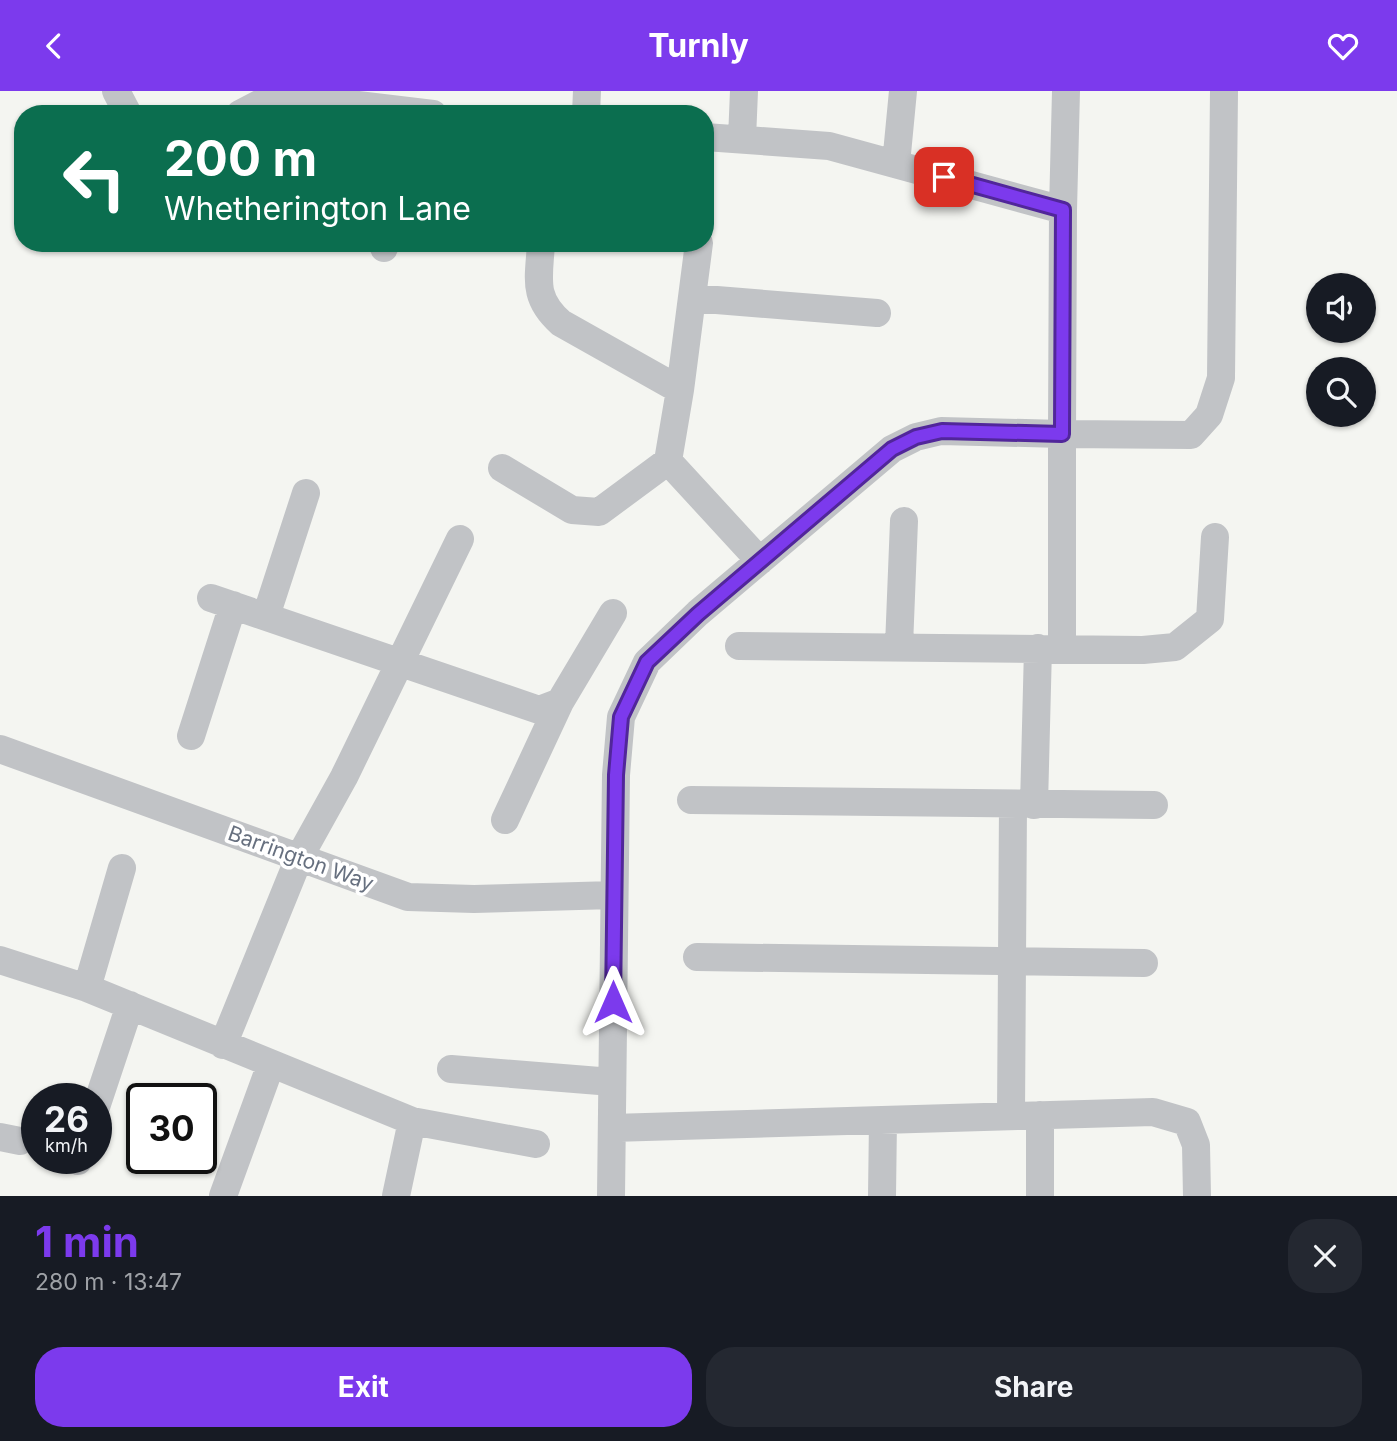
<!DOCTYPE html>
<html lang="en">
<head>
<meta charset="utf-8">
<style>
	:root { --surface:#171b24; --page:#242831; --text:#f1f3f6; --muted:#9ea1a6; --accent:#7c3aed }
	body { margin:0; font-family:Inter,sans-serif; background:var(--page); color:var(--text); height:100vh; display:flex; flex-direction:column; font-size:26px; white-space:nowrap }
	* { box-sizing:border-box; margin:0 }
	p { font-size:23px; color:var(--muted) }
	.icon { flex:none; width:38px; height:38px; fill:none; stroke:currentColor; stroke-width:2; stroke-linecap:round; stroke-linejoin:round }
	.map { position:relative; height:1105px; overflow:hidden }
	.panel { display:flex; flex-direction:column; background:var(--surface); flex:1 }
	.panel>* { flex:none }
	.guide { position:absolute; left:14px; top:14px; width:700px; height:147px; border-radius:28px; box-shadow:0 2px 5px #0004; background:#0b6e4f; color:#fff; overflow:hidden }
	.buttons { position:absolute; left:1306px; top:182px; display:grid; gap:14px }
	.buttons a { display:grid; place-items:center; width:70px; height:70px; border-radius:50%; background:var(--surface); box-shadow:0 2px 5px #0004; font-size:35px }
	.speed { position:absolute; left:21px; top:992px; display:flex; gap:14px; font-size:35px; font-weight:700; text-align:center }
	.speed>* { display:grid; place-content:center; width:91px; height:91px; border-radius:50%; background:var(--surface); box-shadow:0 2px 5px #0004; line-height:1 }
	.speed small { font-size:18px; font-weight:400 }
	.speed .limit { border:4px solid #111; border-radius:10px; background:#fff; color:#111 }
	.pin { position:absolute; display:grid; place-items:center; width:60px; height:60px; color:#fff; margin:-30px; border-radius:14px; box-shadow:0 4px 10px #0006 }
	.me { position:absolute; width:77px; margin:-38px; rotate:0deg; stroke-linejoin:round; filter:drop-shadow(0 0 5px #0008) }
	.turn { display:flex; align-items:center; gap:24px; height:147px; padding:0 35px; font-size:32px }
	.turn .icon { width:91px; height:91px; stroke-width:2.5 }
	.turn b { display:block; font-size:49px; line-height:60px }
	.round { display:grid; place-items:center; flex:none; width:74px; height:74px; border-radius:28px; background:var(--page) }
	.headline { display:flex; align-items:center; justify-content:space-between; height:119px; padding:0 35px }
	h1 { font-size:42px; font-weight:700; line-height:52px; color:var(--accent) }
	.cta { display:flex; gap:14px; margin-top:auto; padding:14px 35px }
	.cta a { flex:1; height:80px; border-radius:28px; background:var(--accent); color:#fff; font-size:28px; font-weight:700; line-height:80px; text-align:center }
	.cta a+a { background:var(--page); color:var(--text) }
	header { display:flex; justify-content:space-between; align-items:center; height:91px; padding:0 35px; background:var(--accent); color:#fff; font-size:32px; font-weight:700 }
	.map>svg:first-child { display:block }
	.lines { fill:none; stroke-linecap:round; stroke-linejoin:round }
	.minor { stroke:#c1c3c6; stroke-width:28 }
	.route-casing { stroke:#51269a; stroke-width:18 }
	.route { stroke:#7c3aed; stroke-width:12 }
	.labels { text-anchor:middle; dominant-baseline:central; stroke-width:7; stroke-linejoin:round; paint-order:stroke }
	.street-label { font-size:21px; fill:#67707f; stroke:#fff }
</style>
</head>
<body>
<header><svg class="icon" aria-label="back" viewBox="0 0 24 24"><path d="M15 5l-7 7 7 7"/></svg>Turnly<svg class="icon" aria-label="heart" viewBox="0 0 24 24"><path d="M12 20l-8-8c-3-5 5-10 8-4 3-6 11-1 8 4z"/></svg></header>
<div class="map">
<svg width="1397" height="1105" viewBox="0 0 1397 1105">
	<rect width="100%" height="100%" fill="#f4f5f1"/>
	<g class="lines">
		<path class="minor" d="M116 0 128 23
			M240 23 276 4 433 23
			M586 23 587 0
			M742 48 744 0
			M896 73 903 0
			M1063 119 1066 0
			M541 152C539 188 532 206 561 232L680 299 668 370 760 470
			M384 157V152
			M692 207 877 222
			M680 299 699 152
			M502 377 572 419 599 421 668 370
			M211 507 539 619 560 611 613 522
			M266 525 306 402
			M739 555 1143 559 1175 556 1210 528 1215 446
			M899 555 904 430
			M1062 558V343L1191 344 1209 324 1221 287 1224 0
			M191 645 233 514
			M0 658 408 806 474 808 614 804
			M691 709 1154 714
			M1034 714 1038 557
			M505 729 560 611
			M697 866 1144 872
			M0 869 87 897 412 1030 396 1105
			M87 897 122 777
			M223 954 299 767 344 686 460 448
			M451 978 612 991
			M96 1016 130 914
			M1040 1024V1105
			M1011 1025 1013 713
			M412 1030 536 1053
			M612 1037 1153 1021 1187 1031 1196 1054 1197 1105
			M0 1046 20 1050
			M78 1070 79 1068
			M223 1105 271 973
			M611 1105 616 684 621 626 647 571 698 522 892 358 916 346 941 340 1062 343 1063 119 829 55 705 46
			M882 1105 883 1029"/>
	</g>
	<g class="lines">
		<defs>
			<path id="route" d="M613 911 616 684 621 626 647 571 698 523 892 358 916 346 942 340 1062 343 1063 119 944 86"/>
		</defs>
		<use href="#route" class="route-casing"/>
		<use href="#route" class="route"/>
	</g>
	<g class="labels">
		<g class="street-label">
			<text transform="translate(301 767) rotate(20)">Barrington Way</text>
		</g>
	</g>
</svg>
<div class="buttons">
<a><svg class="icon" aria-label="sound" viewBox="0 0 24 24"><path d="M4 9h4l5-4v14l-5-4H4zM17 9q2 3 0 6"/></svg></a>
<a><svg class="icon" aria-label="search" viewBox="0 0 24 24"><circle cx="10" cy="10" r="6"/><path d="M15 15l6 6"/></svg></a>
</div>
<div class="speed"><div>26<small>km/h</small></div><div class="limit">30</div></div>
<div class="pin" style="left:944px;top:86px;background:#d93025"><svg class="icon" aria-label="arrive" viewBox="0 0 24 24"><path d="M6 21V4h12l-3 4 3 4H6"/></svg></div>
<svg class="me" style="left:613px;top:911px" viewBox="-20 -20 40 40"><path d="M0-17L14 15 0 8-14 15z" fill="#7c3aed" stroke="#fff" stroke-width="4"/></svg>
<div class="guide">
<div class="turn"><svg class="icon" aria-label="left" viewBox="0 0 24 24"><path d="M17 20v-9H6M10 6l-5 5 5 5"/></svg><div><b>200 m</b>Whetherington Lane</div></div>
</div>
</div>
<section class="panel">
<div class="headline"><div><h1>1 min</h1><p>280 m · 13:47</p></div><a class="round"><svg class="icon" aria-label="close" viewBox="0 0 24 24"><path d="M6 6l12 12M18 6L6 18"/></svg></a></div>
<div class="cta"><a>Exit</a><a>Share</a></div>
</section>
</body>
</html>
